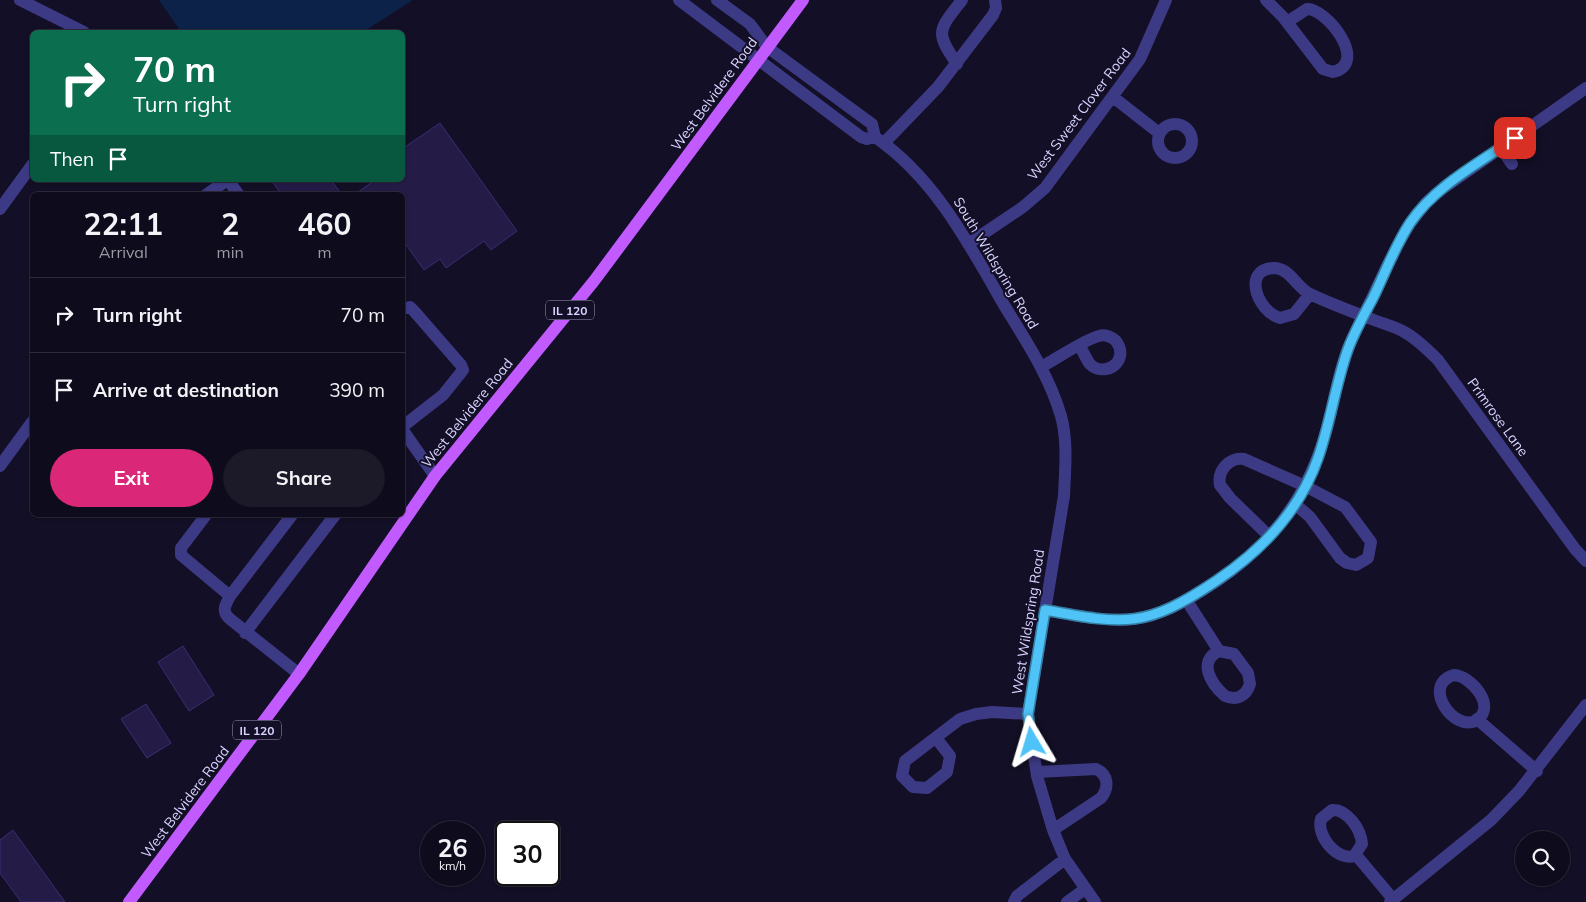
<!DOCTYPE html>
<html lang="en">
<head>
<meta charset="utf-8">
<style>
	:root { --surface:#0e0b1c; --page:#1c1929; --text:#f1f3f6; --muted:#9b9ba3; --line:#2e2b3b; --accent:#db2777 }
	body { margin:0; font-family:Mulish,sans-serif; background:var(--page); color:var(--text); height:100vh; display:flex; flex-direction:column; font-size:19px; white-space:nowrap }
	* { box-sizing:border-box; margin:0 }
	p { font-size:16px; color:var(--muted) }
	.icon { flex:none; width:28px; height:28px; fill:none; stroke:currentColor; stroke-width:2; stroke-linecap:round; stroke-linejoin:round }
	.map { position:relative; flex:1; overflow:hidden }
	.details { position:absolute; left:30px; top:192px; width:375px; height:325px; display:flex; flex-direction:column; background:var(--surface); border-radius:8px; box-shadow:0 1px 4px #0004,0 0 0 1px var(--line) }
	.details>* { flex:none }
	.banner { position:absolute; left:30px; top:30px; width:375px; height:152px; border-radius:8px; box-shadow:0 1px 4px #0004,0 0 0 1px var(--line); background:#0b6e4f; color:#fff; overflow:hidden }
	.buttons { position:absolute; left:1515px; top:831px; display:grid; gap:10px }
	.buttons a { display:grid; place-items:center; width:55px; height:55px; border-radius:50%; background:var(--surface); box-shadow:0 1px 4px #0004,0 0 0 1px var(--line); font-size:25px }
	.speed { position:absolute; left:420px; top:821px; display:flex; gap:10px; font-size:25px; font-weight:700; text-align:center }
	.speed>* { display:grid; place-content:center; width:65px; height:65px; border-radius:50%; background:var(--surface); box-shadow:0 1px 4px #0004,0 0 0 1px var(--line); line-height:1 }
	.speed small { font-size:12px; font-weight:400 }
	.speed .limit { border:2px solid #111; border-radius:8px; background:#fff; color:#111 }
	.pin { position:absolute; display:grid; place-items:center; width:42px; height:42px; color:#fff; margin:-21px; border-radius:10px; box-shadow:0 2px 8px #0006 }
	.me { position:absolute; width:55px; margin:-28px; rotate:353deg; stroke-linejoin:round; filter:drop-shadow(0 0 4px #0008) }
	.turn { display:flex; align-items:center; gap:18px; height:105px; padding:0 20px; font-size:22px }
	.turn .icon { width:65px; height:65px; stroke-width:2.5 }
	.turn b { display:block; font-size:35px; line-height:42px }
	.then { display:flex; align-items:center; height:48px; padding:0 20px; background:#0003; gap:10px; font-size:19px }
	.eta { display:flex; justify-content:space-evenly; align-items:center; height:85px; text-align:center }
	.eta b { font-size:30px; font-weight:700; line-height:35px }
	.action { display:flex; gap:10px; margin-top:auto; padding:10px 20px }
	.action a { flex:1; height:58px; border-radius:30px; background:var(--accent); color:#fff; font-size:20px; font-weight:700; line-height:58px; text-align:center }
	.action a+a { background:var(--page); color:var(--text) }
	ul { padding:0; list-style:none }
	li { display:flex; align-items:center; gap:15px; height:75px; padding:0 20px; border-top:1px solid var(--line) }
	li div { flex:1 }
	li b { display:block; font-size:19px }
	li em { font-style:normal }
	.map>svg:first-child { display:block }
	.water { fill:#0c2248 }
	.building { fill:#241b47; stroke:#3b2d73 }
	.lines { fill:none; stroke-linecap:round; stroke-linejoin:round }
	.minor { stroke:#3d3a85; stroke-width:12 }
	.major { stroke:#c25bff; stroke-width:12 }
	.route-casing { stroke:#337fa1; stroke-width:12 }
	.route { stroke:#4fc3f7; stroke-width:9 }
	.labels { text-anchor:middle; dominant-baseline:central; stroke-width:4; stroke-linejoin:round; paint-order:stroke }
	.shield { fill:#130f26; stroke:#9e99be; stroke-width:1 }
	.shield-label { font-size:12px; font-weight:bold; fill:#d9d4ff }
	.street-label { font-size:14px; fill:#d9d4ff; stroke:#130f26 }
</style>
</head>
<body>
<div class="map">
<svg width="1586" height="902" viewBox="0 0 1586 902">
	<rect width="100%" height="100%" fill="#130f26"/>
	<path class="water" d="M159 0H413L363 32H181Z"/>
	<path class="building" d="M440 123 517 231 491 250 484 241 446 268 440 259 424 270 402 239V195H354L375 180H402V149Z
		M271 180H331L342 195H282Z
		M183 646 214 695 189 711 158 662Z
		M146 704 171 743 147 758 121 719Z
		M13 830 65 902H21L0 873V840Z"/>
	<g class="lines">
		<path class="minor" d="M20 0 84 32
			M679 0 861 137 867 139 875 137
			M717 0 750 24 767 47 872 124 875 137
			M1266 0 1283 17 1323 69 1333 72C1370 63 1326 8 1307 9L1287 22
			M957 64C934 31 939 30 962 0
			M1113 97 1159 133
			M1158 141a17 17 0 1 1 34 0a17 17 0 1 1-34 0Z
			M875 137C935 178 969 244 1004 305 1026 341 1049 375 1061 416 1068 441 1065 471 1064 496L1028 714 1037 776 1053 830 1065 859 1095 902
			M884 143 938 87 993 15 996 8 995 0
			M1501 148 1512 164
			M228 180 239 195
			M206 195 227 180
			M0 209 32 165
			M968 244 1023 207 1045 188 1140 59 1166 0
			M1310 294 1294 314 1280 318C1258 312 1241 269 1274 268 1290 268 1297 288 1310 294 1331 304 1353 312 1374 320 1384 324 1397 327 1406 333 1418 340 1428 350 1438 360L1575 549 1586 561
			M402 309 410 307 414 311 461 365 463 370 443 395 402 427
			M1041 367C1055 360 1085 339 1099 336 1105 334 1112 337 1116 341 1119 345 1121 351 1120 356 1117 370 1098 374 1089 363 1086 358 1083 352 1080 346
			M402 429 435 476
			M0 466 32 422
			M206 515 181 548V555L230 596C225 606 221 611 230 619L299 674
			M1269 536 1230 498 1220 485C1217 470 1230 457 1244 459L1305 486 1345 507 1371 542 1368 558 1356 565 1347 563 1340 558 1310 517 1295 504
			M230 596 292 515
			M1187 601 1219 651
			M1045 610C1127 625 1146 628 1217 581 1274 543 1309 494 1327 428 1334 403 1338 375 1347 351 1354 332 1365 314 1373 296 1385 271 1396 245 1411 222L1426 203 1442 189 1586 88
			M245 633 335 515
			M1219 651 1234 654 1248 673 1250 684C1246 696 1237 701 1225 696 1211 684 1197 661 1219 651Z
			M1454 675C1471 676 1497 706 1477 720 1455 734 1420 685 1454 675Z
			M1477 719 1537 771
			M936 738 950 756 947 772 927 788 913 787 902 776 905 761 960 719 976 714 992 712 1028 714
			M1037 772 1096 769C1109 775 1109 788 1101 798L1053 830
			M1332 810C1347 809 1361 829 1362 844L1354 856C1337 861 1316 836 1321 819Z
			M1356 855 1393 899
			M1014 902 1017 896 1065 859
			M1067 902 1085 889
			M1390 902 1491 820 1519 791 1586 705"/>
		<path class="major" d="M129 902 299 674 435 476 594 281 803 0"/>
	</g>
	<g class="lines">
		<defs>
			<path id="route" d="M1032 742 1028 714 1045 610C1126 625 1146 628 1216 581 1261 551 1300 510 1318 458 1330 424 1335 387 1347 352 1353 334 1364 315 1373 298 1385 273 1395 246 1410 223 1435 186 1479 163 1515 138"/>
		</defs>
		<use href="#route" class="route-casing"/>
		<use href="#route" class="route"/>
	</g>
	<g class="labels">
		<g class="shield">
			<rect x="546" y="300.5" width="48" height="19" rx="4"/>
			<rect x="233" y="720.5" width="48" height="19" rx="4"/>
		</g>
		<g class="shield-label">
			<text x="570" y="310">IL 120</text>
			<text x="257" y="730">IL 120</text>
		</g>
		<g class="street-label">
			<text transform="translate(714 94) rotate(-54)">West Belvidere Road</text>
			<text transform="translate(1079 114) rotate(-53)">West Sweet Clover Road</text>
			<text transform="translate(996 263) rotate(59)">South Wildspring Road</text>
			<text transform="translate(467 413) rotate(-51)">West Belvidere Road</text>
			<text transform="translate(1498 417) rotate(54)">Primrose Lane</text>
			<text transform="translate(1028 622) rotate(-81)">West Wildspring Road</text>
			<text transform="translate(185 802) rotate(-53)">West Belvidere Road</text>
		</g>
	</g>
</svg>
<div class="buttons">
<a><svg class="icon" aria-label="search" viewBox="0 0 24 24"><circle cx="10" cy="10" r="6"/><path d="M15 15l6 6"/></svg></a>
</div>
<div class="speed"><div>26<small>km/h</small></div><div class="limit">30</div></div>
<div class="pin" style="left:1515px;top:138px;background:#d93025"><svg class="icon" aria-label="arrive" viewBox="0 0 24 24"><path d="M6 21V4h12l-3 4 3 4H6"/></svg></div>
<svg class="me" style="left:1032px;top:742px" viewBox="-20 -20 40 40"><path d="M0-17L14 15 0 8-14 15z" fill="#4fc3f7" stroke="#fff" stroke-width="4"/></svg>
<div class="banner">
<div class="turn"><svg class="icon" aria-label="right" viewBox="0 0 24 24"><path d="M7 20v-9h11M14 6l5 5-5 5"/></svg><div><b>70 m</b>Turn right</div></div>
<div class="then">Then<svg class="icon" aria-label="arrive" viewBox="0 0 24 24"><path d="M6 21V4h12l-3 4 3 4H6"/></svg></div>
</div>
<section class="details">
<div class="eta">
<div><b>22:11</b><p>Arrival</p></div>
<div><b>2</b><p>min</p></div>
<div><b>460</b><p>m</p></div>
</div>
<ul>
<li><svg class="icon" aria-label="right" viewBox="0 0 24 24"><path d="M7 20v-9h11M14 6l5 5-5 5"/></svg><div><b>Turn right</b></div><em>70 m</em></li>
<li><svg class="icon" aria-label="arrive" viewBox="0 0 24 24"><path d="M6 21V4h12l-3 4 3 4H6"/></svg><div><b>Arrive at destination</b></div><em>390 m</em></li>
</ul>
<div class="action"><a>Exit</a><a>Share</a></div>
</section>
</div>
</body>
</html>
